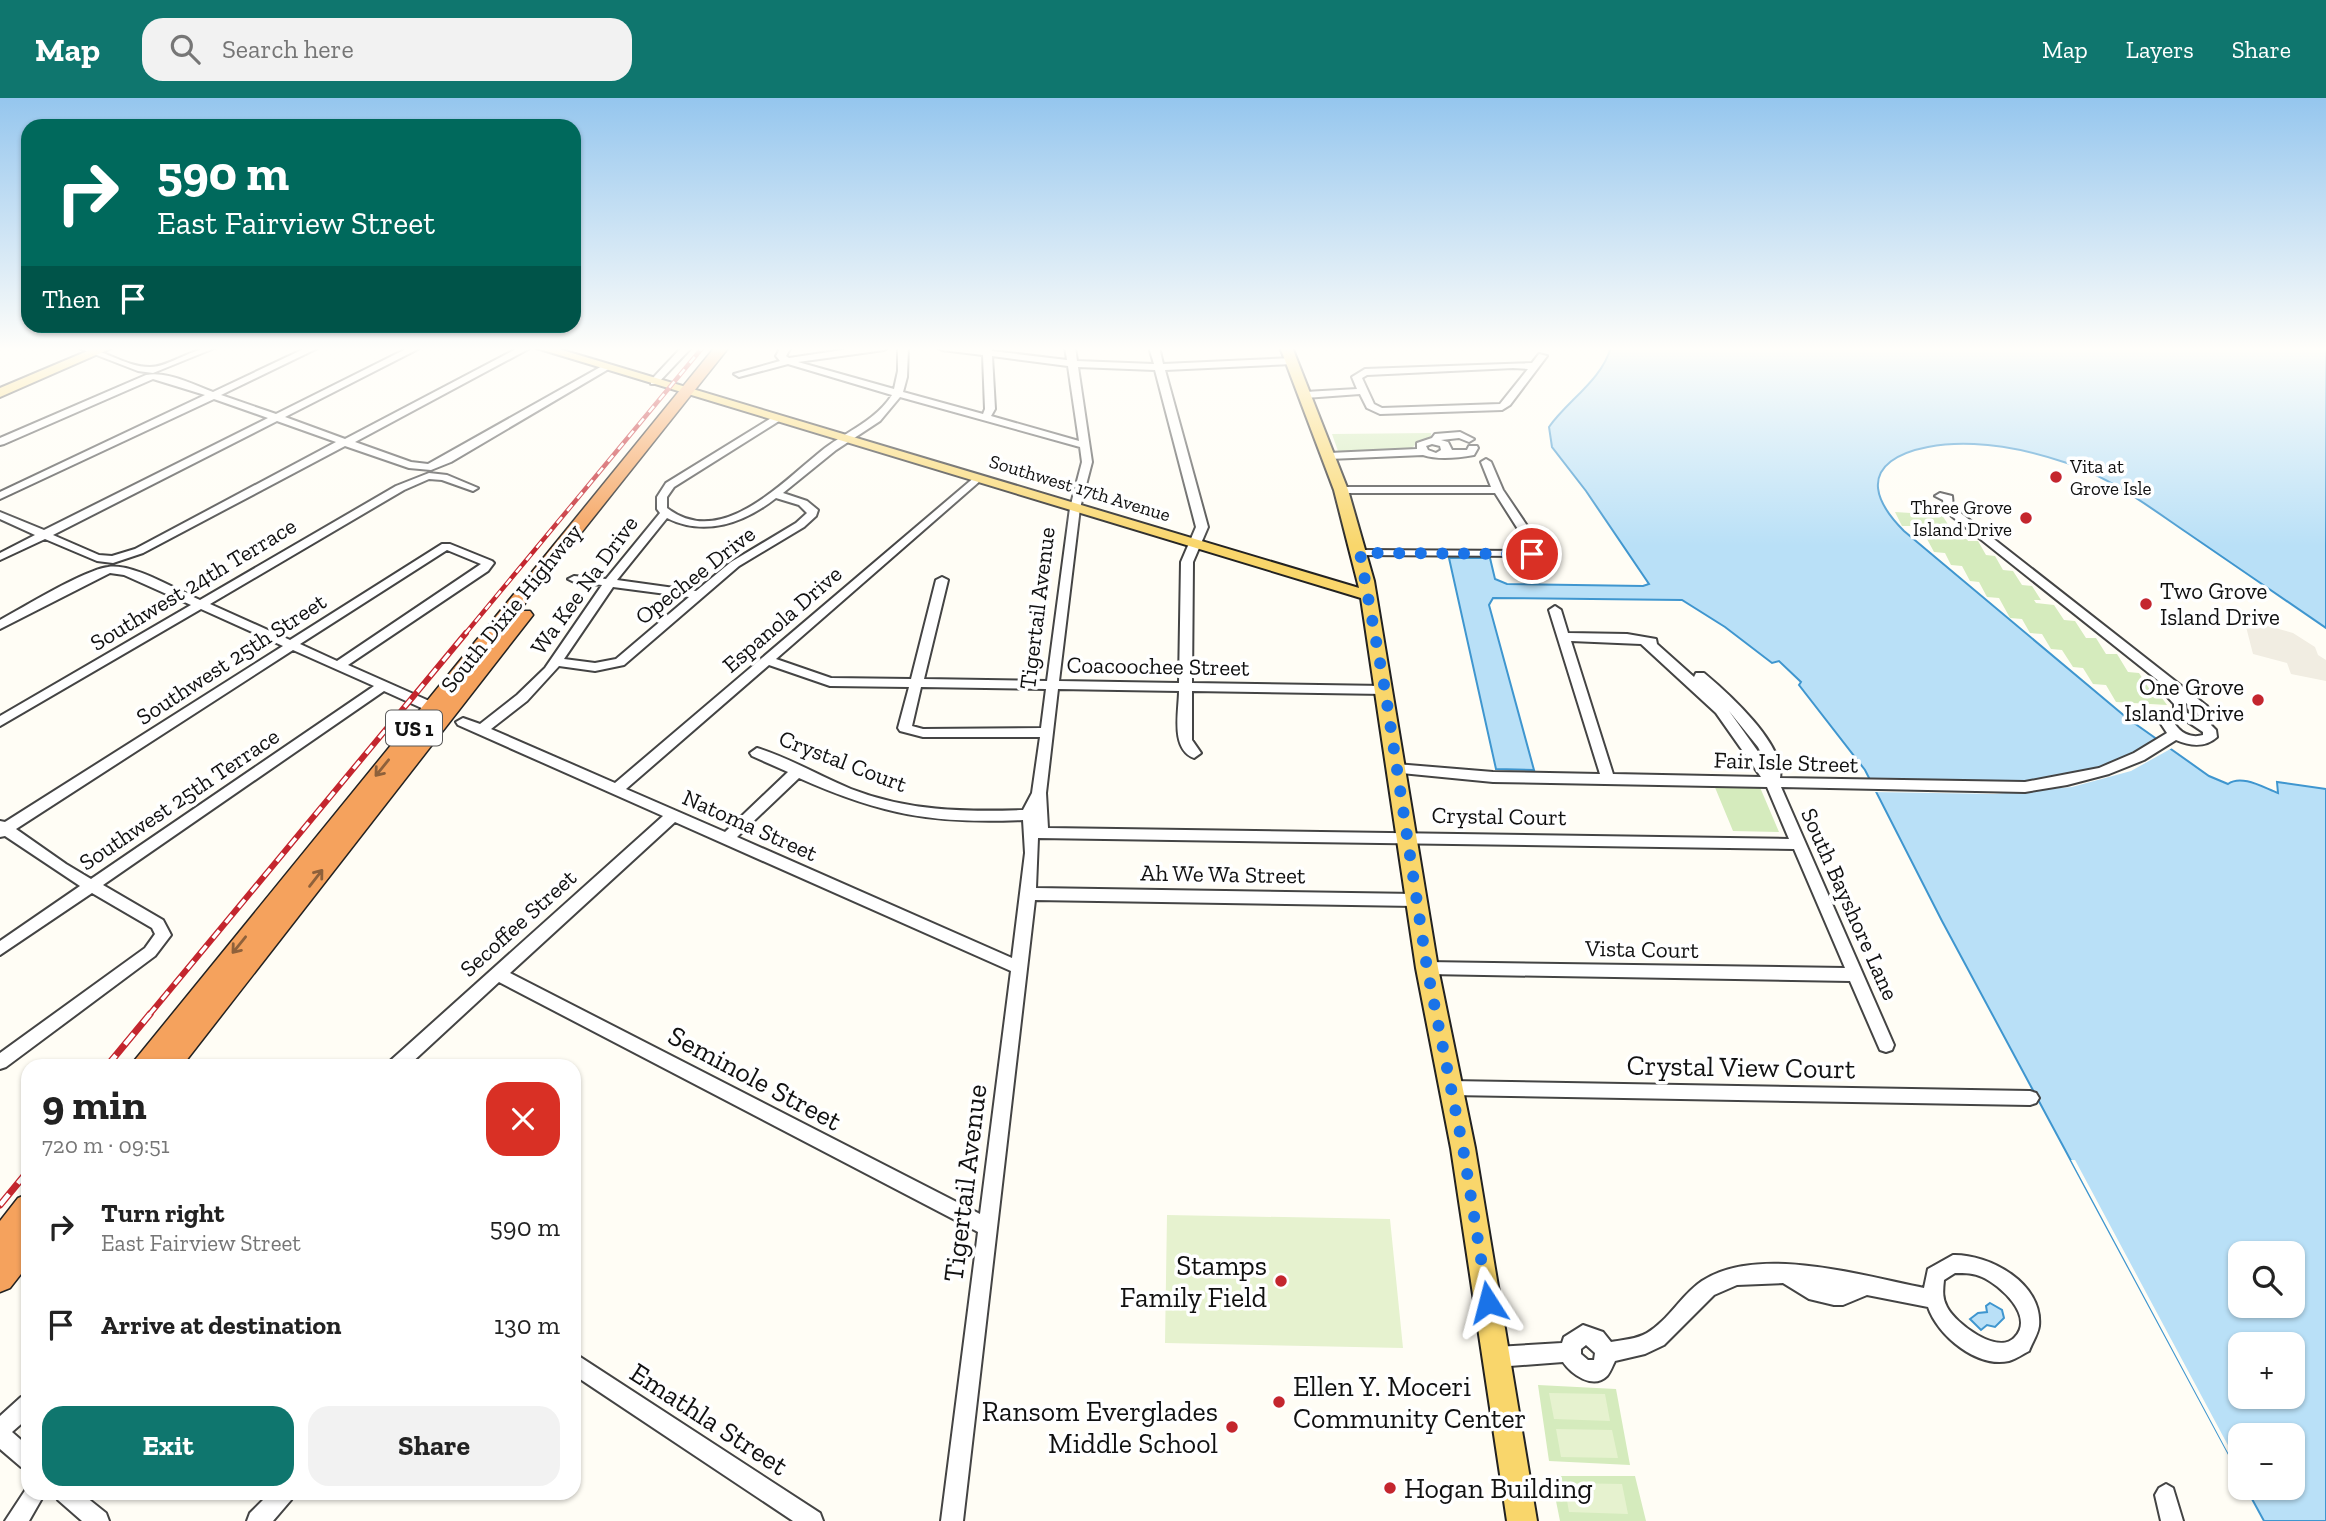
<!DOCTYPE html>
<html lang="en">
<head>
<meta charset="utf-8">
<style>
	:root { --surface:#fff; --page:#f2f2f2; --text:#222; --muted:#767676; --accent:#0f766e }
	body { margin:0; font-family:"Zilla Slab",serif; background:var(--page); color:var(--text); height:100vh; display:flex; flex-direction:column; font-size:26px; white-space:nowrap }
	* { box-sizing:border-box; margin:0 }
	p { font-size:23px; color:var(--muted) }
	.icon { flex:none; width:38px; height:38px; fill:none; stroke:currentColor; stroke-width:2; stroke-linecap:round; stroke-linejoin:round }
	.map { position:relative; flex:1; overflow:hidden }
	.sheet { position:absolute; left:21px; top:961px; width:560px; height:441px; display:flex; flex-direction:column; background:var(--surface); border-radius:21px; box-shadow:0 2px 5px #0004 }
	.sheet>* { flex:none }
	.guide { position:absolute; left:21px; top:21px; width:560px; height:214px; border-radius:21px; box-shadow:0 2px 5px #0004; background:#00695c; color:#fff; overflow:hidden }
	.tools { position:absolute; left:2228px; top:1143px; display:grid; gap:14px }
	.tools a { display:grid; place-items:center; width:77px; height:77px; border-radius:14px; background:var(--surface); box-shadow:0 2px 5px #0004; font-size:35px }
	.pin { position:absolute; display:grid; place-items:center; width:60px; height:60px; color:#fff; margin:-30px; border:4px solid #fff; border-radius:50%; box-shadow:0 2px 7px #0007 }
	.me { position:absolute; width:77px; margin:-38px; rotate:351deg; stroke-linejoin:round; filter:drop-shadow(0 0 5px #0008) }
	.turn { display:flex; align-items:center; gap:24px; height:147px; padding:0 21px; font-size:32px }
	.turn .icon { width:91px; height:91px; stroke-width:2.5 }
	.turn b { display:block; font-size:49px; line-height:60px }
	.then { display:flex; align-items:center; height:66px; padding:0 21px; background:#0003; gap:14px; font-size:26px }
	.round { display:grid; place-items:center; flex:none; width:74px; height:74px; border-radius:21px; background:var(--page) }
	.summary { display:flex; align-items:center; justify-content:space-between; height:119px; padding:0 21px }
	h1 { font-size:42px; font-weight:700; line-height:52px }
	.button { display:flex; gap:14px; margin-top:auto; padding:14px 21px }
	.button a { flex:1; height:80px; border-radius:21px; background:var(--accent); color:#fff; font-size:28px; font-weight:700; line-height:80px; text-align:center }
	.button a+a { background:var(--page); color:var(--text) }
	ul { padding:0; list-style:none }
	li { display:flex; align-items:center; gap:21px; height:98px; padding:0 21px }
	li div { flex:1 }
	li b { display:block; font-size:26px }
	li em { font-style:normal }
	header { display:flex; align-items:center; gap:42px; box-sizing:border-box; height:98px; padding:0 35px; background:var(--accent); color:#fff }
	header strong { font-size:33px }
	nav { display:flex; gap:38px; margin-inline-start:auto; font-size:24px }
	.search { width:490px; height:63px; background:var(--page); display:flex; align-items:center; gap:18px; box-sizing:border-box; padding:0 24px; border-radius:21px; color:var(--muted); font-size:26px }
	.map>svg:first-child { display:block }
	.green { fill:#d5ebbd }
	.pitch { fill:#e6f2cf }
	.plaza { fill:#f1ede2 }
	.water { fill:#b9e0f7; stroke:#3f96cf; stroke-width:2; fill-rule:evenodd }
	.pier { fill:#fffdf5 }
	.lines { fill:none; stroke-linecap:round; stroke-linejoin:round }
	.minor-casing { stroke:#444; stroke-width:4 }
	.major-casing { stroke:#222; stroke-width:4 }
	.highway-casing { stroke:#222; stroke-width:3 }
	.minor { fill:#fff; fill-rule:evenodd }
	.major { fill:#f9d66b; fill-rule:evenodd }
	.highway { fill:#f5a25d; fill-rule:evenodd }
	.rail-far2-casing { stroke:#c4262e; stroke-width:4.5 }
	.rail-far1-casing { stroke:#c4262e; stroke-width:6 }
	.rail-casing { stroke:#c4262e; stroke-width:7 }
	.rail-far2 { stroke:#fff; stroke-width:2.5; stroke-dasharray:8; stroke-linecap:butt }
	.rail-far1 { stroke:#fff; stroke-width:3.5; stroke-dasharray:10; stroke-linecap:butt }
	.rail { stroke:#fff; stroke-width:4.5; stroke-dasharray:14; stroke-linecap:butt }
	.oneway { stroke:#8e613b }
	.route { stroke:#1a73e8; stroke-width:12; stroke-dasharray:0 21.6 }
	.poi-dot { fill:#c4262e; stroke:#fff; stroke-width:2.5 }
	.labels { text-anchor:middle; dominant-baseline:central; stroke-width:7; stroke-linejoin:round; paint-order:stroke }
	.far-poi-label { font-size:19px; fill:#111; stroke:#fff; text-anchor:start }
	.far-street-label { font-size:19px; fill:#111; stroke:#fff }
	.shield { fill:#fff; stroke:#585858; stroke-width:2 }
	.shield-label { font-size:21px; font-weight:bold; fill:#111 }
	.street-label { font-size:23px; fill:#111; stroke:#fff }
	.poi-label { font-size:23px; fill:#111; stroke:#fff; text-anchor:start }
	.near-street-label { font-size:28px; fill:#111; stroke:#fff }
	.near-poi-label { font-size:28px; fill:#111; stroke:#fff; text-anchor:end }
</style>
</head>
<body>
<header>
<strong>Map</strong>
<div class="search"><svg class="icon" aria-label="search" viewBox="0 0 24 24"><circle cx="10" cy="10" r="6"/><path d="M15 15l6 6"/></svg>Search here</div>
<nav><a>Map</a><a>Layers</a><a>Share</a></nav>
</header>
<div class="map">
<svg width="2326" height="1423" viewBox="0 0 2326 1423">
	<rect width="100%" height="100%" fill="#fffdf5"/>
	<path class="green" d="M1431 335V339L1418 343 1410 353 1345 354 1338 353 1332 336Z
		M1895 414 1942 417 1949 428 1961 429 1968 443H1978L1986 457 1995 458 2003 472 2013 473 2022 487 2032 488 2041 502H2034L2036 505 2054 507 2064 522 2075 523 2086 540H2096L2106 556H2117L2128 574 2139 575 2150 592 2157 593 2167 607 2116 604 2106 587 2093 586 2083 570 2073 569 2062 552 2051 551 2042 536 2030 535 2022 521 2010 520 1999 500 1987 499 1979 484 1970 483 1962 468 1951 467 1945 455 1934 454 1927 441 1917 440 1911 428H1902Z
		M1714 687H1759L1779 734 1733 733Z
		M1538 1287 1616 1291 1630 1367 1549 1363Z
		M1551 1378H1635L1646 1423H1560Z"/>
	<path class="pitch" d="M1167 1117 1390 1121 1403 1250 1165 1245Z
		M1549 1295 1605 1296 1610 1323 1554 1321Z
		M1556 1331 1612 1332 1618 1360 1561 1359Z
		M1564 1385 1622 1386 1628 1416 1569 1414Z"/>
	<path class="plaza" d="M2242 513 2261 518 2264 527 2293 535 2315 549 2318 557 2326 562V583L2291 576 2287 565 2253 556Z"/>
	<path class="water" d="M1611 249H2326V530C2279 498 2233 466 2186 434 2148 408 2111 380 2067 365 2037 355 2006 347 1974 346 1913 343 1837 366 1904 433L2127 620 2209 678 2228 686C2242 676 2264 690 2278 695L2277 684 2326 691V1423H2264L2246 1390H2292V1337H2240V1377L1942 823 1865 672 1799 587 1801 584 1779 563 1772 565 1725 529 1682 502 1493 500 1489 507 1534 672 1496 671 1449 460H1490L1495 481 1507 486 1643 488 1649 486 1586 393 1552 349 1549 329C1567 303 1602 282 1611 249ZM2240 1155H2292V1208H2240ZM2240 1246H2292V1298H2240Z
		M1990 1205 2002 1212 2004 1220 1995 1229 1987 1227 1981 1232 1970 1221 1978 1215 1987 1214 1986 1208Z"/>
	<path class="pier" d="M2160 640 2174 649 2131 673 2072 689 1994 696 1872 694 1866 682H2031L2069 677 2113 664Z
		M2071 1062H2075L2238 1366H2234Z"/>
	<g class="lines">
		<defs>
			<path id="minor" d="M76 249C102 249 124 269 150 269 170 269 192 249 217 249L153 275 138 273Z
				M308 249H320L221 297 276 316 410 249H422L285 319 345 341 520 249H532L355 344 411 364 428 366 604 267 612 269 451 364 431 372 409 370 345 348 143 455 113 465 97 463 45 441 0 462V455L35 437 0 421V414L44 432 268 320 214 301 0 401V394L205 297 153 281 4 346 0 347V340L146 277C167 273 192 286 213 294ZM277 323 336 344 135 451 112 458 99 457 53 437Z
				M682 249H692L657 286H651V282Z
				M781 249H791L786 258 789 260 862 249H889L884 252 798 264 894 291 898 273V249H908L907 279 903 294 983 316 985 311 983 257 942 252 937 249 983 251 982 249H992V253L1067 262 1065 249H1075L1077 263 1154 266 1149 249H1159L1163 266 1292 260 1297 263 1292 266 1165 272 1208 429 1193 464 1192 585 1385 588 1391 592 1385 596 1192 593V642L1201 655 1194 660C1170 651 1179 613 1179 593L1058 591 1046 695 1048 730 1789 741 1767 689 1493 684 1391 674 1389 671 1391 668 1396 666 1493 674 1600 676 1549 512 1555 508 1561 512 1568 535 1627 536 1656 541 1657 546 1694 579 1696 575H1704C1728 595 1786 647 1780 680L2025 684 2099 670 2134 655 2167 635 2159 623 2162 617 2174 612V606L2161 592 2165 588 1944 412 1943 402 1935 398 1940 395 1952 398 1953 409 2207 608 2213 619 2211 627 2216 632 2217 639C2205 650 2190 648 2176 642L2144 662 2109 676 2067 687 2025 694 1781 689 1894 947 1892 952 1886 954 1880 952 1850 883 1427 876 1421 874 1419 870 1421 866 1427 864 1845 870 1794 751 1038 740 1036 790 1416 796 1421 798 1423 802 1421 806 1416 808 1035 802 963 1423H941L978 1134 499 884 408 968H388L390 963 663 718 458 627 456 624 463 620 480 626 517 597 545 570 602 487 574 484 568 481 574 478 606 481 660 415 657 411V399L666 385 773 319H779V323L674 389 667 399V410C722 453 785 381 825 350 848 333 876 322 892 297L788 266 739 279 734 276 780 263 776 258ZM992 258 1068 268 1079 343 991 318 995 311ZM1078 269 1155 272 1196 429 1181 464 1179 585 1059 583 1080 410 1092 364ZM900 299 1080 349 1082 364 1070 410 1047 583 924 581 948 482 942 479 936 482 911 581 831 580 776 561 980 383 981 381 976 378 615 685 491 631 527 603 559 568 595 573 624 567 739 468 804 429 816 418 818 412 807 403 783 395 836 352 880 323ZM776 400 799 407 807 415 796 425 731 464 696 493 617 482 667 420C705 439 744 425 776 400ZM613 489 689 499 616 561 595 565 564 561ZM1571 543 1641 546 1716 615 1761 679 1613 676ZM769 567 830 588 909 589 898 630 900 633 923 639H1040L1032 695 1023 712C963 714 908 713 851 691 819 678 790 660 757 650L750 655 752 658 788 674 725 734 626 691ZM921 589 1046 591 1041 630 923 631 912 628ZM2186 605 2197 614 2199 619 2187 615ZM1729 613 1758 649 1767 666ZM2177 621 2188 624 2203 634V637C2190 641 2179 634 2173 623ZM799 680C882 717 933 726 1023 722L1025 755 1012 860 737 739ZM675 724 1011 873 980 1116 510 875Z
				M1539 256 1547 258 1510 307 1502 312 1380 316 1367 310 1360 296 1305 300 1300 297 1305 294 1357 291 1352 279 1365 271 1532 265ZM1513 270 1528 271 1500 306 1382 310 1374 306 1362 280 1367 277Z
				M1460 334 1474 341 1469 344 1459 340 1441 342 1448 344 1452 352H1467L1469 348H1477L1478 350 1474 357C1457 360 1438 362 1423 357L1329 361 1324 358 1329 355 1417 351V345L1432 340 1435 336ZM1432 346 1440 348 1441 352 1436 355 1428 352 1426 348Z
				M1486 361 1491 364 1503 392 1540 447 1537 458 1356 457 1354 455 1360 452 1528 453V447L1495 395H1341L1336 392 1341 389H1491L1481 364Z
				M429 375 447 377 478 390 473 393 442 382 429 381 404 392 210 506 290 542 442 446H450L492 463 494 465 488 473 348 567 436 606 437 609 436 612H426L384 593 103 787 163 822 171 837 155 858 6 969 0 971V955L145 850 155 836 152 830 92 795 0 857V843L80 788 5 738 0 739V723L5 724 283 548 201 511 0 628V618L191 507 124 477 110 475 0 531V522C24 509 84 472 108 469 133 465 176 492 200 502L396 388ZM447 452 481 466 337 563 300 546ZM293 552 374 588 91 781 66 766 16 731Z
				M1450 983 2030 993 2036 995 2039 1000 2036 1005 2030 1007 1450 997 1444 995 1442 990 1444 985Z
				M1953 1157C1989 1156 2043 1185 2039 1228 2038 1236 2032 1245 2029 1253 2023 1256 2016 1261 2009 1263 1977 1270 1938 1238 1928 1209L1867 1197 1843 1207H1834L1809 1201 1783 1185 1737 1187 1714 1197 1664 1247 1645 1256 1615 1263C1613 1267 1610 1275 1607 1278 1593 1292 1571 1276 1563 1264L1496 1269 1489 1266 1486 1259 1489 1252 1496 1249 1562 1245 1564 1239 1583 1227 1603 1234 1611 1244C1623 1242 1637 1241 1647 1235 1669 1222 1681 1197 1702 1183 1758 1146 1863 1178 1924 1190L1928 1171ZM1955 1175C1965 1175 1974 1175 1982 1179 2000 1187 2035 1218 2015 1239 1998 1258 1955 1225 1947 1209 1942 1200 1943 1192 1944 1182ZM1586 1247 1595 1255 1594 1262H1588L1581 1256V1251Z
				M574 1255 820 1415 823 1423H793L574 1277Z
				M28 1296V1320L12 1334 28 1348V1372L21 1369 0 1351V1318L21 1299Z
				M2166 1386 2173 1390 2183 1423H2161L2155 1397 2159 1390Z
				M28 1388V1395H45L29 1423H5Z
				M54 1395H81L106 1415 109 1423H82L58 1402Z
				M270 1395H295L291 1402 273 1423H247L250 1415Z"/>
			<path id="major" d="M97 249H114L0 299V290Z
				M533 249H552L1359 490 1334 392 1280 249H1292L1348 392 1374 483 1438 870 1475 1050 1537 1423H1507L1451 1050 1416 870 1361 500Z"/>
			<path id="highway" d="M715 249H729L519 513H530L533 517 182 968H130Z
				M28 1096V1167L10 1190 0 1194V1123L18 1100Z"/>
		</defs>
		<use href="#minor" class="minor-casing"/>
		<use href="#major" class="major-casing"/>
		<use href="#highway" class="highway-casing"/>
		<use href="#minor" class="minor"/>
		<use href="#major" class="major"/>
		<use href="#highway" class="highway"/>
		<defs>
			<path id="rail-far2" d="M465 536 703 249"/>
			<path id="rail-far1" d="M149 917 466 535"/>
			<path id="rail" d="M107 968 150 916
				M0 1107 28 1073"/>
		</defs>
		<use href="#rail-far2" class="rail-far2-casing"/>
		<use href="#rail-far1" class="rail-far1-casing"/>
		<use href="#rail" class="rail-casing"/>
		<use href="#rail-far2" class="rail-far2"/>
		<use href="#rail-far1" class="rail-far1"/>
		<use href="#rail" class="rail"/>
	</g>
	<defs><path id="oneway-shaft" d="M-6 0H5M1.5-3L5.5 0L1.5 3" fill="none" stroke-width="1.6" stroke-linecap="round" stroke-linejoin="round" transform="scale(1.75)"/></defs>
	<g class="oneway">
		<use href="#oneway-shaft" transform="translate(382 670) rotate(129)"/>
		<use href="#oneway-shaft" transform="translate(316 780) rotate(-52)"/>
		<use href="#oneway-shaft" transform="translate(239 847) rotate(129)"/>
	</g>
	<linearGradient id="sky" x2="0" y2="1"><stop stop-color="#95c6ee"/><stop offset="0.56" stop-color="#fffefa"/><stop offset="1" stop-color="#fffefa" stop-opacity="0"/></linearGradient>
	<rect width="2326" height="448" fill="url(#sky)"/>
	<g class="lines">
		<path class="route" d="M1488 1204 1463 1050 1427 870 1385 592 1360 455 1532 456"/>
	</g>
	<g class="poi-dot">
		<circle cx="2056" cy="379" r="7"/>
		<circle cx="2026" cy="420" r="7"/>
		<circle cx="2146" cy="506" r="7"/>
		<circle cx="2258" cy="602" r="7"/>
		<circle cx="1281" cy="1183" r="7"/>
		<circle cx="1279" cy="1304" r="7"/>
		<circle cx="1232" cy="1329" r="7"/>
		<circle cx="1390" cy="1390" r="7"/>
	</g>
	<g class="labels">
		<g class="far-poi-label">
			<text x="2070" y="368">Vita at<tspan x="2070" dy="22">Grove Isle</tspan></text>
			<text x="2012" y="409" text-anchor="end">Three Grove<tspan x="2012" dy="22">Island Drive</tspan></text>
		</g>
		<g class="far-street-label">
			<text transform="translate(1080 390) rotate(17)">Southwest 17th Avenue</text>
		</g>
		<rect class="shield" x="386" y="612.5" width="56" height="35" rx="5"/>
		<g class="shield-label">
			<text x="414" y="630">US 1</text>
		</g>
		<g class="street-label">
			<text transform="translate(695 477) rotate(-38)">Opechee Drive</text>
			<text transform="translate(193 486) rotate(-31)">Southwest 24th Terrace</text>
			<text transform="translate(584 487) rotate(-54)">Wa Kee Na Drive</text>
			<text transform="translate(511 510) rotate(-51)">South Dixie Highway</text>
			<text transform="translate(1037 510) rotate(-83)">Tigertail Avenue</text>
			<text transform="translate(782 521) rotate(-41)">Espanola Drive</text>
			<text transform="translate(231 561) rotate(-33)">Southwest 25th Street</text>
			<text transform="translate(1158 568) rotate(1)">Coacoochee Street</text>
			<text transform="translate(843 663) rotate(21)">Crystal Court</text>
			<text transform="translate(1786 664) rotate(2)">Fair Isle Street</text>
			<text transform="translate(179 701) rotate(-34)">Southwest 25th Terrace</text>
			<text transform="translate(1499 718) rotate(1)">Crystal Court</text>
			<text transform="translate(750 727) rotate(24)">Natoma Street</text>
			<text transform="translate(1223 776) rotate(1)">Ah We Wa Street</text>
			<text transform="translate(1850 806) rotate(66)">South Bayshore Lane</text>
			<text transform="translate(518 825) rotate(-42)">Secoffee Street</text>
			<text transform="translate(1642 851) rotate(1)">Vista Court</text>
		</g>
		<g class="poi-label">
			<text x="2160" y="493">Two Grove<tspan x="2160" dy="26">Island Drive</tspan></text>
			<text x="2244" y="589" text-anchor="end">One Grove<tspan x="2244" dy="26">Island Drive</tspan></text>
		</g>
		<g class="near-street-label">
			<text transform="translate(1741 969) rotate(1)">Crystal View Court</text>
			<text transform="translate(755 980) rotate(28)">Seminole Street</text>
			<text transform="translate(965 1085) rotate(-83)">Tigertail Avenue</text>
			<text transform="translate(709 1321) rotate(33)">Emathla Street</text>
		</g>
		<g class="near-poi-label">
			<text x="1267" y="1167">Stamps<tspan x="1267" dy="32">Family Field</tspan></text>
			<text x="1293" y="1288" text-anchor="start">Ellen Y. Moceri<tspan x="1293" dy="32">Community Center</tspan></text>
			<text x="1218" y="1313">Ransom Everglades<tspan x="1218" dy="32">Middle School</tspan></text>
			<text x="1404" y="1390" text-anchor="start">Hogan Building</text>
		</g>
	</g>
</svg>
<div class="tools">
<a><svg class="icon" aria-label="search" viewBox="0 0 24 24"><circle cx="10" cy="10" r="6"/><path d="M15 15l6 6"/></svg></a>
<a>+</a>
<a>−</a>
</div>
<div class="pin" style="left:1532px;top:456px;background:#d93025"><svg class="icon" aria-label="arrive" viewBox="0 0 24 24"><path d="M6 21V4h12l-3 4 3 4H6"/></svg></div>
<svg class="me" style="left:1488px;top:1204px" viewBox="-20 -20 40 40"><path d="M0-17L14 15 0 8-14 15z" fill="#1a73e8" stroke="#fff" stroke-width="4"/></svg>
<div class="guide">
<div class="turn"><svg class="icon" aria-label="right" viewBox="0 0 24 24"><path d="M7 20v-9h11M14 6l5 5-5 5"/></svg><div><b>590 m</b>East Fairview Street</div></div>
<div class="then">Then<svg class="icon" aria-label="arrive" viewBox="0 0 24 24"><path d="M6 21V4h12l-3 4 3 4H6"/></svg></div>
</div>
<section class="sheet">
<div class="summary"><div><h1>9 min</h1><p>720 m · 09:51</p></div><a class="round" style="background:#d93025;color:#fff"><svg class="icon" aria-label="close" viewBox="0 0 24 24"><path d="M6 6l12 12M18 6L6 18"/></svg></a></div>
<ul>
<li><svg class="icon" aria-label="right" viewBox="0 0 24 24"><path d="M7 20v-9h11M14 6l5 5-5 5"/></svg><div><b>Turn right</b><p>East Fairview Street</p></div><em>590 m</em></li>
<li><svg class="icon" aria-label="arrive" viewBox="0 0 24 24"><path d="M6 21V4h12l-3 4 3 4H6"/></svg><div><b>Arrive at destination</b></div><em>130 m</em></li>
</ul>
<div class="button"><a>Exit</a><a>Share</a></div>
</section>
</div>
</body>
</html>
